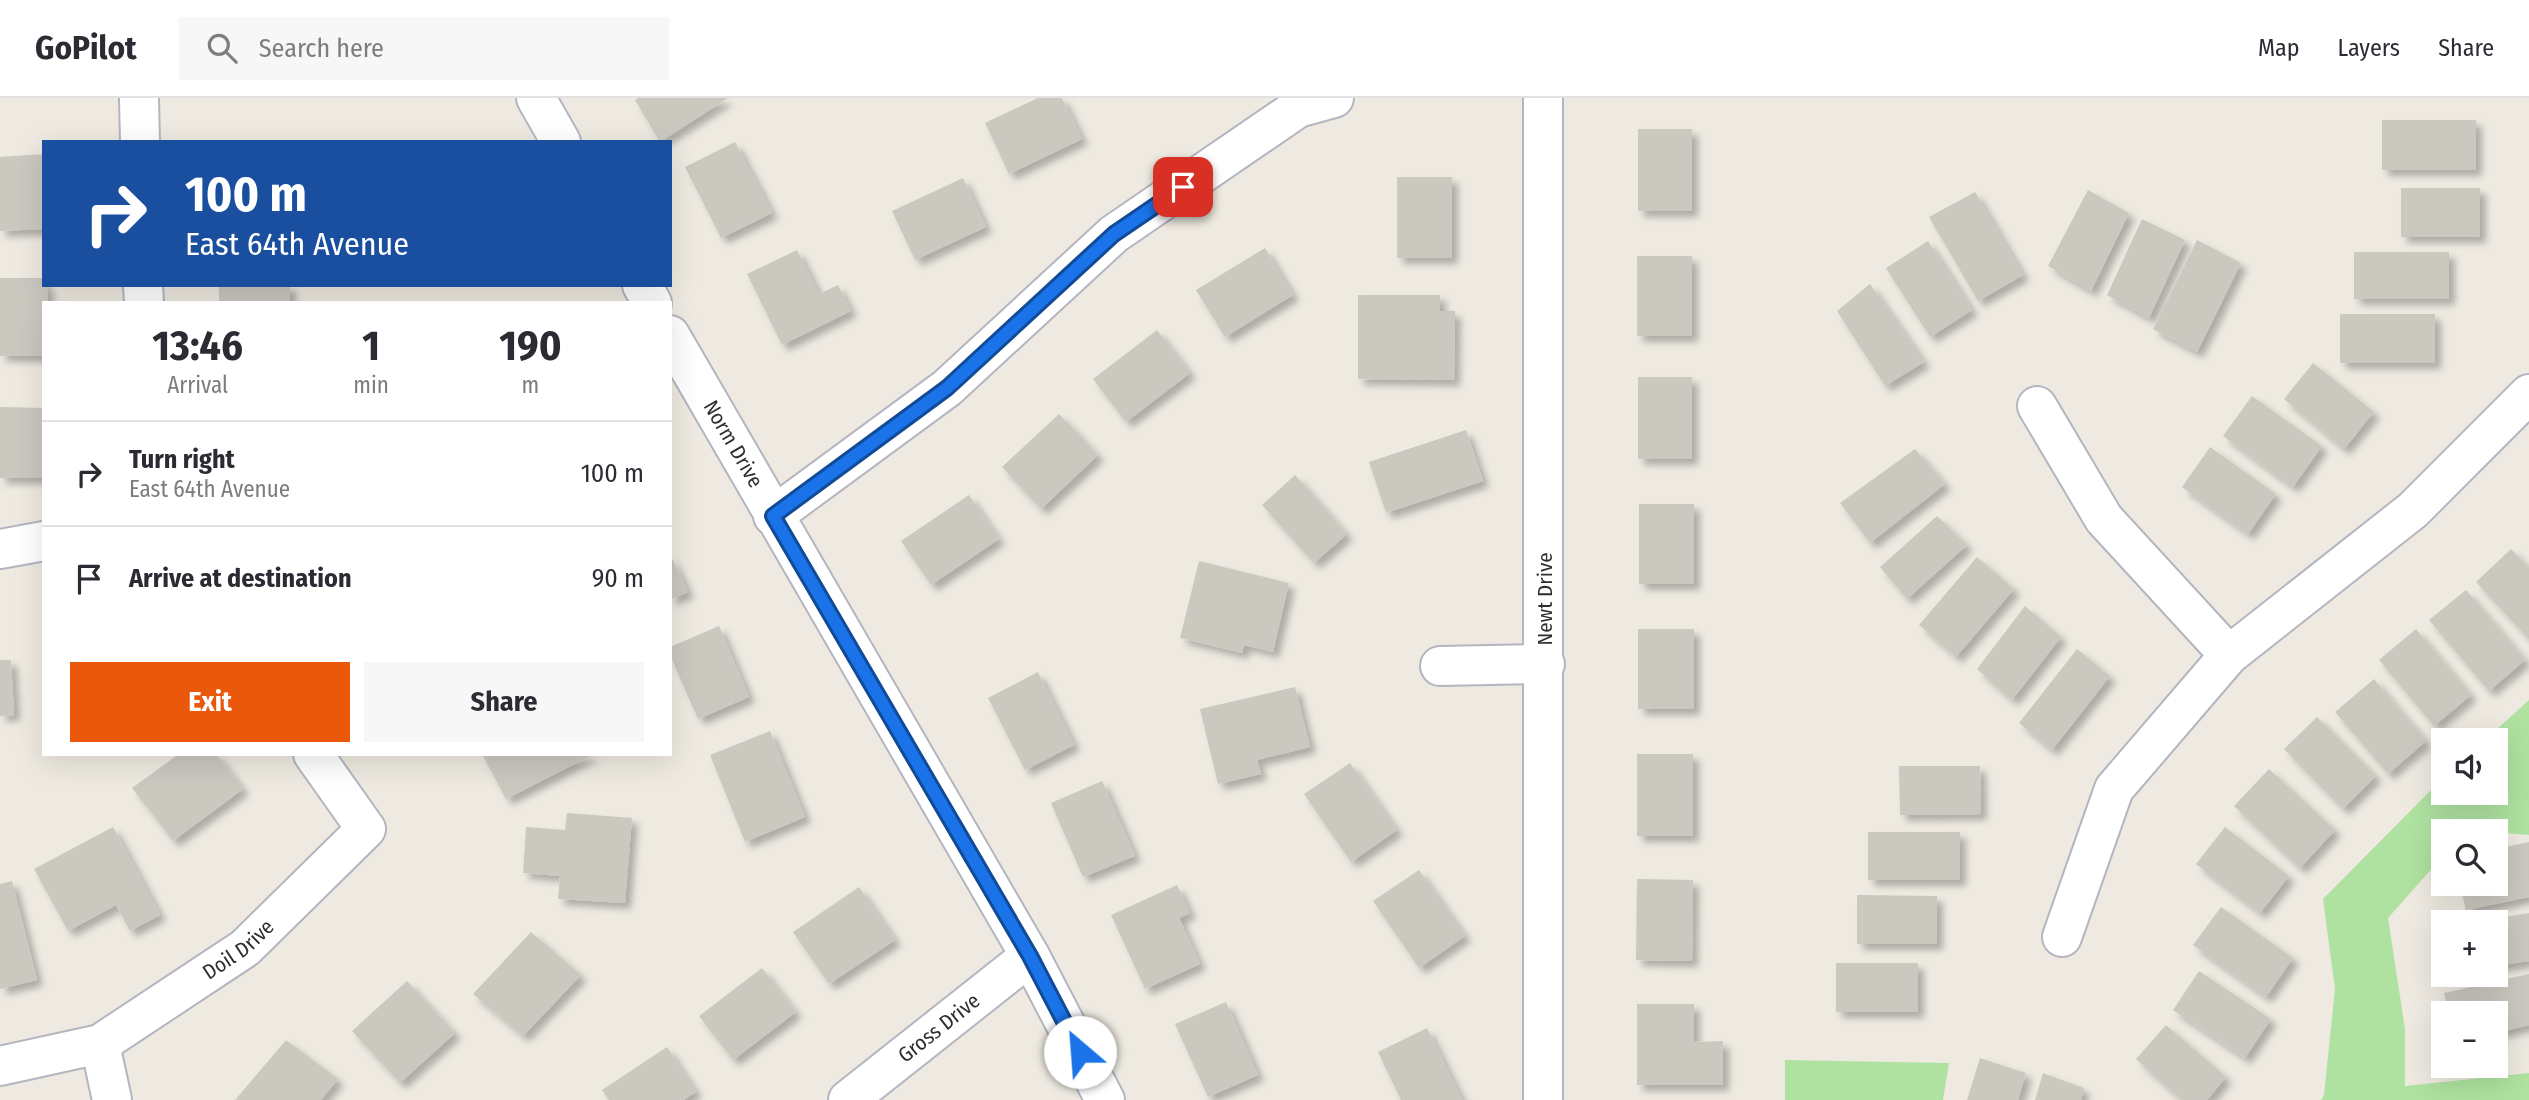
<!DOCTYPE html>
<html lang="en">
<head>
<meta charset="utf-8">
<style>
	:root { --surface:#fff; --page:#f7f7f7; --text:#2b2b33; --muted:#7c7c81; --line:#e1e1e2; --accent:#ea580c }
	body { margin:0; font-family:"Fira Sans Condensed",sans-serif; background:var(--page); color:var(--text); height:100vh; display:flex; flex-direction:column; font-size:26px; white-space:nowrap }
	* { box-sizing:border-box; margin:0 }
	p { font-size:23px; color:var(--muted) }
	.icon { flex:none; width:38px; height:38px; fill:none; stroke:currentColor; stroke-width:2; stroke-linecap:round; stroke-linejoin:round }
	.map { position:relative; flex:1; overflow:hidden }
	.sheet { position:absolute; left:42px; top:203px; width:630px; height:455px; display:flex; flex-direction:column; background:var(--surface); border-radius:0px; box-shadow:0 7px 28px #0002 }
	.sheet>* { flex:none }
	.hud { position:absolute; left:42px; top:42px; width:630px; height:147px; border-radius:0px; box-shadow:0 7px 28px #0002; background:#1a4fa0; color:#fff; overflow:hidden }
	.tools { position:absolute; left:2431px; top:630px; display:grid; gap:14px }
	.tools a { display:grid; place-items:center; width:77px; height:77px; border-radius:0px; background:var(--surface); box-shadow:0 7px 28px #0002; font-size:35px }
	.pin { position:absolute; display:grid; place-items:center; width:60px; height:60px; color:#fff; margin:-30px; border-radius:14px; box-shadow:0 4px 10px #0006 }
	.me { position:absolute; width:77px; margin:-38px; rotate:333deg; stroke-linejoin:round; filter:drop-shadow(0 0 5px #0008) }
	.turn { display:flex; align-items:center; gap:24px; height:147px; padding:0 28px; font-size:32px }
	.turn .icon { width:91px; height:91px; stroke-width:2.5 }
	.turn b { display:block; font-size:49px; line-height:60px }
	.eta { display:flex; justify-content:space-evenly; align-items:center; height:119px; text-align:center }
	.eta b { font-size:42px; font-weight:700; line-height:49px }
	.cta { display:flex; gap:14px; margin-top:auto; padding:14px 28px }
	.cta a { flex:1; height:80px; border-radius:0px; background:var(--accent); color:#fff; font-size:28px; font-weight:700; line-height:80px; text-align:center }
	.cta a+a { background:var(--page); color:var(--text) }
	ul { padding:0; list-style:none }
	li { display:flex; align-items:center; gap:21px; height:105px; padding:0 28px; border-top:2px solid var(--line) }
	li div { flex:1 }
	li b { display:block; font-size:26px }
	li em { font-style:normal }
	header { display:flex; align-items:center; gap:42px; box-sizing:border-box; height:98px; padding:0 35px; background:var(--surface); border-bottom:2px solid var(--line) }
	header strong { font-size:33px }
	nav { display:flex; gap:38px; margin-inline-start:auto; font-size:24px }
	.search { width:490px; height:63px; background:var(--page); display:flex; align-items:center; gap:18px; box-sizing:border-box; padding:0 24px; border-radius:0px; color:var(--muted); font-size:26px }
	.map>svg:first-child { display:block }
	.green { fill:#afe2a0 }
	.building { fill:#cac8bf; filter:url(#shadow) }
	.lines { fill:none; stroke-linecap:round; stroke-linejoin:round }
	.minor-casing { stroke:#b4b5c0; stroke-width:42 }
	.minor { stroke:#fff; stroke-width:38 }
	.route-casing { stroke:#114b97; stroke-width:18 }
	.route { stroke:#1a73e8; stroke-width:12 }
	.labels { text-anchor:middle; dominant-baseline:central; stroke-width:5; stroke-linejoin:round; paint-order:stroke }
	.street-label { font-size:21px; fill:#2e2e2e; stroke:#fff }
</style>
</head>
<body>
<header>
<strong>GoPilot</strong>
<div class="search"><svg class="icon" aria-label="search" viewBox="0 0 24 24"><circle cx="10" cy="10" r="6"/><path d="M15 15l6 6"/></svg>Search here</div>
<nav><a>Map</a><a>Layers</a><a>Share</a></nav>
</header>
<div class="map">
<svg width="2529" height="1002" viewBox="0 0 2529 1002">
	<defs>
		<filter id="shadow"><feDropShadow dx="6" dy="6" stdDeviation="3.5" flood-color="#0004"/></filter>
	</defs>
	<rect width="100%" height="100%" fill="#eeeae1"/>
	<path class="green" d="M2529 602V737L2467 732 2443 733V758L2388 820 2405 931V988L2529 975V1002H2321L2324 997 2335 891 2323 801 2443 680V695H2496V642H2485Z
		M1785 962 1949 965 1943 1002H1785Z"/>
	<path class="building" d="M638 0H728L660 44 635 2Z
		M1038 0H1062L1082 41 1009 76 985 25Z
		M2382 22H2476V72H2382Z
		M1638 31H1692V113H1638Z
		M735 44 772 115 721 140 685 69Z
		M44 56V131L0 133V59Z
		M1397 79H1452V160H1397Z
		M963 80 986 129 915 162 892 113Z
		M2401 90H2480V139H2401Z
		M2088 92 2129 115 2091 193 2048 168Z
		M1975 94 2023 177 1978 203 1929 119Z
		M2142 121 2185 142 2149 220 2107 197Z
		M2197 142 2241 165 2197 254 2153 231Z
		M1928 143 1972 212 1930 239 1886 170Z
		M1265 150 1293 197 1225 239 1196 192Z
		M797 152 819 196 838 187 851 213 782 247 747 176Z
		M2354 154H2449V201H2354Z
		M1637 158H1692V238H1637Z
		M0 180H44V187H48V205H44V258H0Z
		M1870 186 1924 264 1885 288 1837 213Z
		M219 187H290V205H219Z
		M1358 197H1440V213H1455L1454 282 1358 281Z
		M2340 216H2435V265H2340Z
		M1157 232 1190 275 1126 324 1093 281Z
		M2313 265 2374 314 2344 351 2284 301Z
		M1638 279H1692V361H1638Z
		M2252 298 2322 348 2293 389 2223 338Z
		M0 309 44 310V380H0Z
		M1059 316 1098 357 1041 411 1002 369Z
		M1466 332 1483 383 1386 415 1369 364Z
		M2210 349 2276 396 2248 436 2182 389Z
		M1915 351 1945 386 1870 445 1840 405Z
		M1295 377 1347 436 1314 465 1262 407Z
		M969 397 999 441 931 487 901 443Z
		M1639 406H1694V486H1639Z
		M1937 418 1967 447 1907 501 1880 469Z
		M2511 451 2529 470V541L2476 484Z
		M670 456 688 494 670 502Z
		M1977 459 2014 491 1956 559 1919 527Z
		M1199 463 1289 485 1273 554 1244 547 1242 555 1180 540Z
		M2466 492 2525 562 2489 593 2429 522Z
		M2025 508 2061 539 2012 602 1977 571Z
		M719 528 749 599 698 621 670 557V549Z
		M1638 531H1694V611H1638Z
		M2416 531 2471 597 2434 628 2379 562Z
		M2077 551 2110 578 2052 652 2019 625Z
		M0 562H11L14 617 0 618Z
		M1038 574 1074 647 1025 672 988 600Z
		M2374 581 2426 643 2388 676 2335 614Z
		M1295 589 1310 649 1257 662 1261 676 1218 686 1200 611Z
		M2317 619 2376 678 2343 711 2284 651Z
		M770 633 805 719 745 744 710 657Z
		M179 656H216L243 691 173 743 132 690Z
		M482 656H594L506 701Z
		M1637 656H1693V738H1637Z
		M1350 665 1397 732 1351 764 1304 696Z
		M1899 668H1980L1981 716 1900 717Z
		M2269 671 2335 732 2300 770 2234 708Z
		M1102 683 1135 758 1083 779 1051 705Z
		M567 715 632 720 625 805 558 801 560 778 523 775 526 729 565 732Z
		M113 729 160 817 130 833 116 807 68 833 34 771Z
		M2225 729 2289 778 2260 815 2196 766Z
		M1868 734H1960V782H1868Z
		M2529 744V799L2466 812 2460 786H2496V751Z
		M1419 772 1465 838 1419 870 1373 803Z
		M1637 781 1693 782 1692 863 1636 862Z
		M12 783 37 882 0 891V786Z
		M1177 787 1190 815 1179 820 1200 866 1145 891 1111 817Z
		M859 789 895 842 829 886 793 834Z
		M1857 797 1937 798V846H1857Z
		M2221 809 2293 860 2266 899 2193 847Z
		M2529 815V863L2496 868V824L2479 823Z
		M2443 828V875H2441L2434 830Z
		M531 834 581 877 523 938 473 896Z
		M1836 865H1918V914H1836Z
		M762 870 796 914 733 962 699 918Z
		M2199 873 2271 921 2245 960 2173 912Z
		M2529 876V927L2496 935V915H2449L2444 895Z
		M407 883 455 935 400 985 352 933Z
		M1226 904 1258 977 1208 999 1175 926Z
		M1637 906H1694V944L1723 943V987H1637Z
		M2166 927 2226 979 2207 1002H2182L2136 961Z
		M1427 930 1462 1002H1401L1378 954Z
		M286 942 338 981 321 1002H235Z
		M667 949 696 994 683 1002H609L602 992Z
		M1980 960 2026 975 2018 1002H1967Z
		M2043 975 2084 990 2081 1002H2035Z"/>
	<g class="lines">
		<defs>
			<g id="minor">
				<path d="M139 0 140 44"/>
				<path d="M536 0 561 44"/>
				<path d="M143 187 144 205"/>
				<path d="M642 187 652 205"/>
				<path id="s1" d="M670 237 1030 858 1105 1002"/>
				<path d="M2037 308 2104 421 2229 557"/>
				<path d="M773 418 947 290 1114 136 1298 10 1334 0"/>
				<path d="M0 451 44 443"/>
				<path d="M1440 568 1545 566"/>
				<path d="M2062 839 2114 691 2229 557 2413 412 2529 296"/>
				<path d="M100 946 112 1002"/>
				<path id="s2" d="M0 968 100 946 245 850 366 731 313 656"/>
				<path id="s3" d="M848 1002 1030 858"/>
				<path d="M1543 1002V0"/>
			</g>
		</defs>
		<use href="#minor" class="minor-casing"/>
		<use href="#minor" class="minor"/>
	</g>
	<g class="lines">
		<defs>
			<path id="route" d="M1080 954 1030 858 773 418 947 290 1114 136 1183 89"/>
		</defs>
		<use href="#route" class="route-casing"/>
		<use href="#route" class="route"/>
	</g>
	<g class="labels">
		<g class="street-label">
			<text stroke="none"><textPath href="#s1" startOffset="126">Norm Drive</textPath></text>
			<text transform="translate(1545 501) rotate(-90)">Newt Drive</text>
			<text stroke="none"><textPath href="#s2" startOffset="270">Doil Drive</textPath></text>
			<text stroke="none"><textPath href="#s3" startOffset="116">Gross Drive</textPath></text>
		</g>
	</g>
</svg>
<div class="tools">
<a><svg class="icon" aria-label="sound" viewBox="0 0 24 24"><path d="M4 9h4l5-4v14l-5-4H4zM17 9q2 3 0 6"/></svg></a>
<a><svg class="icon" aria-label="search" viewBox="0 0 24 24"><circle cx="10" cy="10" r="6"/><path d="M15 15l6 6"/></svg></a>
<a>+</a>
<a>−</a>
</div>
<div class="pin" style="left:1183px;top:89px;background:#d93025"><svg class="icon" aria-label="arrive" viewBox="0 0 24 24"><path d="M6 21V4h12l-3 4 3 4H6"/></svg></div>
<svg class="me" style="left:1080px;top:954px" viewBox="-20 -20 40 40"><circle r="19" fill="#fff"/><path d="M0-13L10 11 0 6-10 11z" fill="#1a73e8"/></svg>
<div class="hud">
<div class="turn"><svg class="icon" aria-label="right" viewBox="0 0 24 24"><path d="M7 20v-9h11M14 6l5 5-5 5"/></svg><div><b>100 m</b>East 64th Avenue</div></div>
</div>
<section class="sheet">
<div class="eta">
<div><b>13:46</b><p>Arrival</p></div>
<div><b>1</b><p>min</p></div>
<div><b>190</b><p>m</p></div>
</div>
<ul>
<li><svg class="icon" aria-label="right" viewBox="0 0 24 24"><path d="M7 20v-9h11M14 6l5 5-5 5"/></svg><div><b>Turn right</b><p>East 64th Avenue</p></div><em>100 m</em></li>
<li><svg class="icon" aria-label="arrive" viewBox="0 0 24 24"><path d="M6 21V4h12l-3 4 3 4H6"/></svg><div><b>Arrive at destination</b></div><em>90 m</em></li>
</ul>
<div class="cta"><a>Exit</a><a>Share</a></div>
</section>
</div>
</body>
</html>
